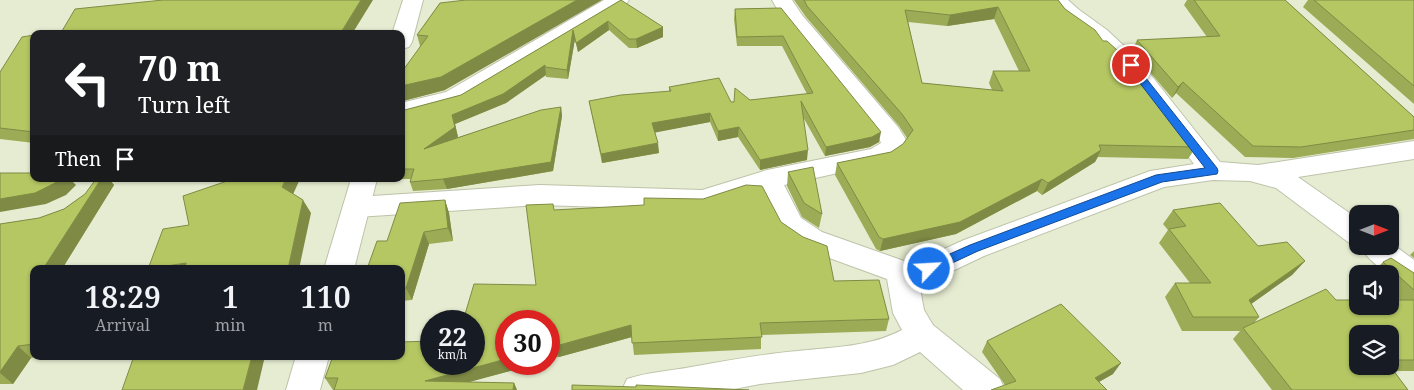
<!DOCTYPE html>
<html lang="en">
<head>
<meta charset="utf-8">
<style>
	:root { --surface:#171b24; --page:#20242c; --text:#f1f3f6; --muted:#9ea1a6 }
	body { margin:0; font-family:"Noto Serif",serif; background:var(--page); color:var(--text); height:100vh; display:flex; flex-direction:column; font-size:19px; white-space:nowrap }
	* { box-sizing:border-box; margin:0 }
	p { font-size:16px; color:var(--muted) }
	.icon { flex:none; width:28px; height:28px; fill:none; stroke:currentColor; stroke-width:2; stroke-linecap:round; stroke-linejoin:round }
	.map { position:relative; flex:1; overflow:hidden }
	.panel { position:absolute; left:30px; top:265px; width:375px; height:95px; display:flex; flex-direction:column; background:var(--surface); border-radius:10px; box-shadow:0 1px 4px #0004 }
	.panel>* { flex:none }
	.top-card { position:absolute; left:30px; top:30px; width:375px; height:152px; border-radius:10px; box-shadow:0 1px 4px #0004; background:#202124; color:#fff; overflow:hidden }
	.needle { width:32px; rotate:90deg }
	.buttons { position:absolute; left:1349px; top:205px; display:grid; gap:10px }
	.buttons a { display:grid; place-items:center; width:50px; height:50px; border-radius:10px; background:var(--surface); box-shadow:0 1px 4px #0004; font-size:25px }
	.speed { position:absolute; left:420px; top:310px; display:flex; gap:10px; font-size:25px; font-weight:700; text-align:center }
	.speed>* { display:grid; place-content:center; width:65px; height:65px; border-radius:50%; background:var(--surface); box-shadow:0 1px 4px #0004; line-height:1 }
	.speed small { font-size:12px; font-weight:400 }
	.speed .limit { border:8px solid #d22; background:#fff; color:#111 }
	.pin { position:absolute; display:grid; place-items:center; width:42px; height:42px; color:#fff; margin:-21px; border:2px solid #fff; border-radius:50%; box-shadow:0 1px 5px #0007 }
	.me { position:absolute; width:55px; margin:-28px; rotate:65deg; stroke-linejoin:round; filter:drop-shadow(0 0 4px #0008) }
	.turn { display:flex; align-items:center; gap:18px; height:105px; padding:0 25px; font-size:22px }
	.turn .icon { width:65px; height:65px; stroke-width:2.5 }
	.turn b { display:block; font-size:35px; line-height:42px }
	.then { display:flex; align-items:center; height:48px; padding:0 25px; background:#0003; gap:10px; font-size:19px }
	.eta { display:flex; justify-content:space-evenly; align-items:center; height:85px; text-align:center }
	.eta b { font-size:30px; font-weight:600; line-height:35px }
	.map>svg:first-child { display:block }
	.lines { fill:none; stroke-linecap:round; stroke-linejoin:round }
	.minor-casing { stroke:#bdc3a9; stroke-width:2 }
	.tertiary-casing { stroke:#bdc3a9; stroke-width:2 }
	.minor { fill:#fff; fill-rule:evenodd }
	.tertiary { fill:#fff; fill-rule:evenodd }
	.wall { fill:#9cab55; fill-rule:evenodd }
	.shaded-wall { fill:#7f8b45 }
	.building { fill:#b5c763; stroke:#7f8b45; fill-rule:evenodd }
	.route { fill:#1a73e8; stroke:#114b97 }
</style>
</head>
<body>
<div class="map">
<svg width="1414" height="390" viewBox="0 0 1414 390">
	<rect width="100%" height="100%" fill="#e6ecd1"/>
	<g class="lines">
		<defs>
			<path id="minor" d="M604 0H629L626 4 463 103 401 119V103L446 92Z
				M772 0H792L802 15 898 127 908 143 899 155 887 162 784 185 801 218 822 232 904 261 924 258 964 240 1150 171 1194 164 1123 70 1091 40 1062 19 1046 0H1068L1078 9 1107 30 1139 60 1220 162 1258 165 1414 141V159L1298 177 1358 219V245L1348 242 1276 188 1250 181 1213 180 1164 187 984 256 940 277 919 283 924 310 933 325 1000 379 1005 390H963L920 352 893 365 861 373 760 384 729 390H622L627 379C647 372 670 371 691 367 727 361 761 354 798 351 833 347 870 347 902 330L893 313 887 279 802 248 781 233 760 191 703 210 540 205 357 217 347 214 343 207 347 200 357 197 540 185 702 190 767 170 871 149 881 143 879 138 786 24Z
				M1390 242 1414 260V288C1398 283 1368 262 1360 246H1390Z"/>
			<path id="tertiary" d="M403 0H423L412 42 409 47 401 49V34H392Z
				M351 179H377L354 269H324Z
				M296 356H329L320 390H286Z"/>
		</defs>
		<use href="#minor" class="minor-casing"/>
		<use href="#tertiary" class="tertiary-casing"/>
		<use href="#minor" class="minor"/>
		<use href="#tertiary" class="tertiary"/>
	</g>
	<path class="wall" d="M621 0 663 37 637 48H629L609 30 578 52 575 39 568 79 546 77V75L506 103 455 124 458 137 456 138 561 107 562 116 553 171 447 189 413 191 410 182 411 179H386H401V111L461 95Z
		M794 0H1058L1065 9 1103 41 1159 106 1196 147 1188 159 1098 157 1095 162 1042 195 1037 191 956 234 880 251 876 249 835 175 837 163 891 152 903 144 907 138 899 126 806 17ZM994 19 1019 71H993L989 83 992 90 922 83 908 22 947 26Z
		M1187 0H1285L1414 117V139L1293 158 1245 157 1176 93 1172 98 1132 51 1137 40 1207 37 1184 5Z
		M1308 0H1414V104L1303 7Z
		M440 3 445 90 403 101 420 46 417 35Z
		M781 8 879 142 870 147 825 156 803 117 807 160 760 170 738 137 718 141 710 122 655 132 659 153 602 163 591 111 589 101 669 92V87L731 102 807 94 782 46H737L734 19 735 9Z
		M34 35V143L0 139V72Z
		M788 172 822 214 819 228 802 217 787 186Z
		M101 179H109L114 185 62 269H34V356H43L31 358 13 384H0V224L39 218 64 209 85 194Z
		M445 200 449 213 453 241 429 244 412 300 401 301V269L387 241Z
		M554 210 781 222 834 281 889 319 886 331 761 335V349L634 355 632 337 559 357 549 358V321H506L521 368 468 382 514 383 517 390H333L325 378 431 364 536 285Z
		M1173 210 1258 246 1305 261 1292 275 1251 304 1259 317 1254 323 1336 300H1400L1390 291V274H1371L1383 262 1414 273V371H1393L1408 390H1272L1233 339 1240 331H1182L1165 297 1175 283H1190L1159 243 1168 230 1163 224ZM1390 334V366H1358Z
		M1414 251V258L1410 255Z
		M987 341 1113 374 1099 382 1005 385 982 352Z"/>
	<path class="shaded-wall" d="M361 0H373L352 34H340Z
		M577 0H602L445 90 403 101 401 96V86Z
		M998 7 994 19 947 26 950 15Z
		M608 21 609 30 578 52 576 43Z
		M663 27V37L637 48 636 39Z
		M573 30 575 39 568 79 567 70Z
		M545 65 546 75 506 103 455 124 458 137 427 158 424 149 452 115Z
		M1183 82 1176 93 1172 98 1178 87Z
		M561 107 562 116 553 171 447 189 443 179Z
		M710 113V122L653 133 652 123Z
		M739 127 738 137 718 141V131Z
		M881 132 879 142 870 147 825 156 826 147Z
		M658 143 659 153 602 163 601 154Z
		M808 150 807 160 760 170V160Z
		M1101 150 1095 162 1042 195 1048 183Z
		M60 179H70L76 185 66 195 46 204 0 212V199Z
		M101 179H109L114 185 62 269H43Z
		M286 179H300L290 201 282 187Z
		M1042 179 1037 191 956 234 880 251 883 239Z
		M303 200 311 213 299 269H288Z
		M445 200 449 213 453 241 448 228Z
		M424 232 429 244 412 300 406 288Z
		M1305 261 1292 275 1237 314 1249 300Z
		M186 263 191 269H151Z
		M631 325 632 337 559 357 556 346Z
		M18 346 31 358 13 384 0 373V372Z
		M252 356H265L257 390H243Z
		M506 359V364H522L521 368 440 390 425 381Z
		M1121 363 1113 374 1088 388 1095 378Z
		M514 383 517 390H513Z"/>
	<path class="building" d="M163 0H361L340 34H44L62 31 75 9Z
		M466 0H577L441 77 401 86V73L428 36 417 35 440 3Z
		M621 0 663 27 636 39H629L608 21 576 43 573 30 567 70 545 67V65L503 94 452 115 455 127 424 149 541 110 561 107 551 162 443 179 410 182 414 169H401V111L461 95Z
		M804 0H1058L1065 9 1095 30 1103 41H1107L1127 59 1161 103 1158 105 1196 147 1099 145 1101 150 1048 183 1042 179 960 222 883 239 879 237 837 163 891 152 903 144 913 130 902 114 807 6ZM998 7 1030 71H993L1003 91 922 83 905 10 950 15Z
		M1194 0H1285L1414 117V130L1301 147 1253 146 1183 82 1178 87 1137 40 1220 36Z
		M1314 0H1414V86Z
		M781 8 881 132 872 137 826 147 801 101 808 150 760 160 739 127 718 131 710 113 652 123 658 143 601 154 589 101 621 95 671 91 669 87 719 78 731 102H734L735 88 750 100 813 93 783 36 737 37 735 9Z
		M34 35V132L0 128V72L22 37Z
		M813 167 822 214 804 203 788 172Z
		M0 173H34V179H60L55 183 35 193 0 199Z
		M96 179H101L43 269H34V344L18 346 0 372V224L39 218 64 209 85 194Z
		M233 179H286L282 187 303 200 288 269H185L186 263 148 269 163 229 189 225 183 196Z
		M746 185 762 186 781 222 803 237 827 246 834 281 879 280 889 319 760 323 762 337 632 343 631 325 556 346H549V321H506V359L425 381 514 383 513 390H334L338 378H325L333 356H401V342L431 341V364H474V321H463L474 284 536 285 526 205 553 204 554 210 644 205V198L703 199Z
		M445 200 448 228 424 232 406 288H401V269H367L377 241H387L400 203Z
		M1220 203 1258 246 1287 242 1305 261 1249 300 1259 317H1193L1175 283H1211L1169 229 1186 226 1173 210Z
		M1391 258 1414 273V290L1383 262Z
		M1326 289 1336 300H1358V306H1390V300H1414V360H1390V334H1358V366H1390L1408 390H1292L1243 328Z
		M1061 304 1121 363 1095 378 1107 390H991L1016 381 987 341Z
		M134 356H252L243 390H122Z
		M572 385 636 387V385L749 390H572Z"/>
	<path class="route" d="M1131 62 1134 63 1217 168 1218 171 1217 174 1162 182 978 251 933 272H925L923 269 925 265 970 245 1156 175 1205 168 1126 65Z"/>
</svg>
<div class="buttons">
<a><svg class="needle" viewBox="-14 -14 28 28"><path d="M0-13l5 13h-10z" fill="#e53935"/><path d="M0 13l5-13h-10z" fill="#9ea1a6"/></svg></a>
<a><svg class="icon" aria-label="sound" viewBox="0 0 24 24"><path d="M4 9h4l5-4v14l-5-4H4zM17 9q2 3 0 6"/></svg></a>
<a><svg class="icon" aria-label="layers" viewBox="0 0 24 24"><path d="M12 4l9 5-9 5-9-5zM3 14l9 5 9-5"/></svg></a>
</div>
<div class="speed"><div>22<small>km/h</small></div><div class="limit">30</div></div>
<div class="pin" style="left:1131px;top:65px;background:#d93025"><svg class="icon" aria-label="arrive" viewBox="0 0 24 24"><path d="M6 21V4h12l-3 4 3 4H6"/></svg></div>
<svg class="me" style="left:929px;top:269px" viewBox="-20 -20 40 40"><circle r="17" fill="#1a73e8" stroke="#fff" stroke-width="3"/><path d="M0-11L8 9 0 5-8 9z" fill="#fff"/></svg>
<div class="top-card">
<div class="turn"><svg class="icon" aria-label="left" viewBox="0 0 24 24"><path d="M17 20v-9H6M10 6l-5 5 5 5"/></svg><div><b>70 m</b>Turn left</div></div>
<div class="then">Then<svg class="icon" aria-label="arrive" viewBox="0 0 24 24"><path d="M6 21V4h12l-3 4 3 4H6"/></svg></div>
</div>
<section class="panel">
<div class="eta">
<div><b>18:29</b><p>Arrival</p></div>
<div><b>1</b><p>min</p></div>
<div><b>110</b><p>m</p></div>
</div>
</section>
</div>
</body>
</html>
